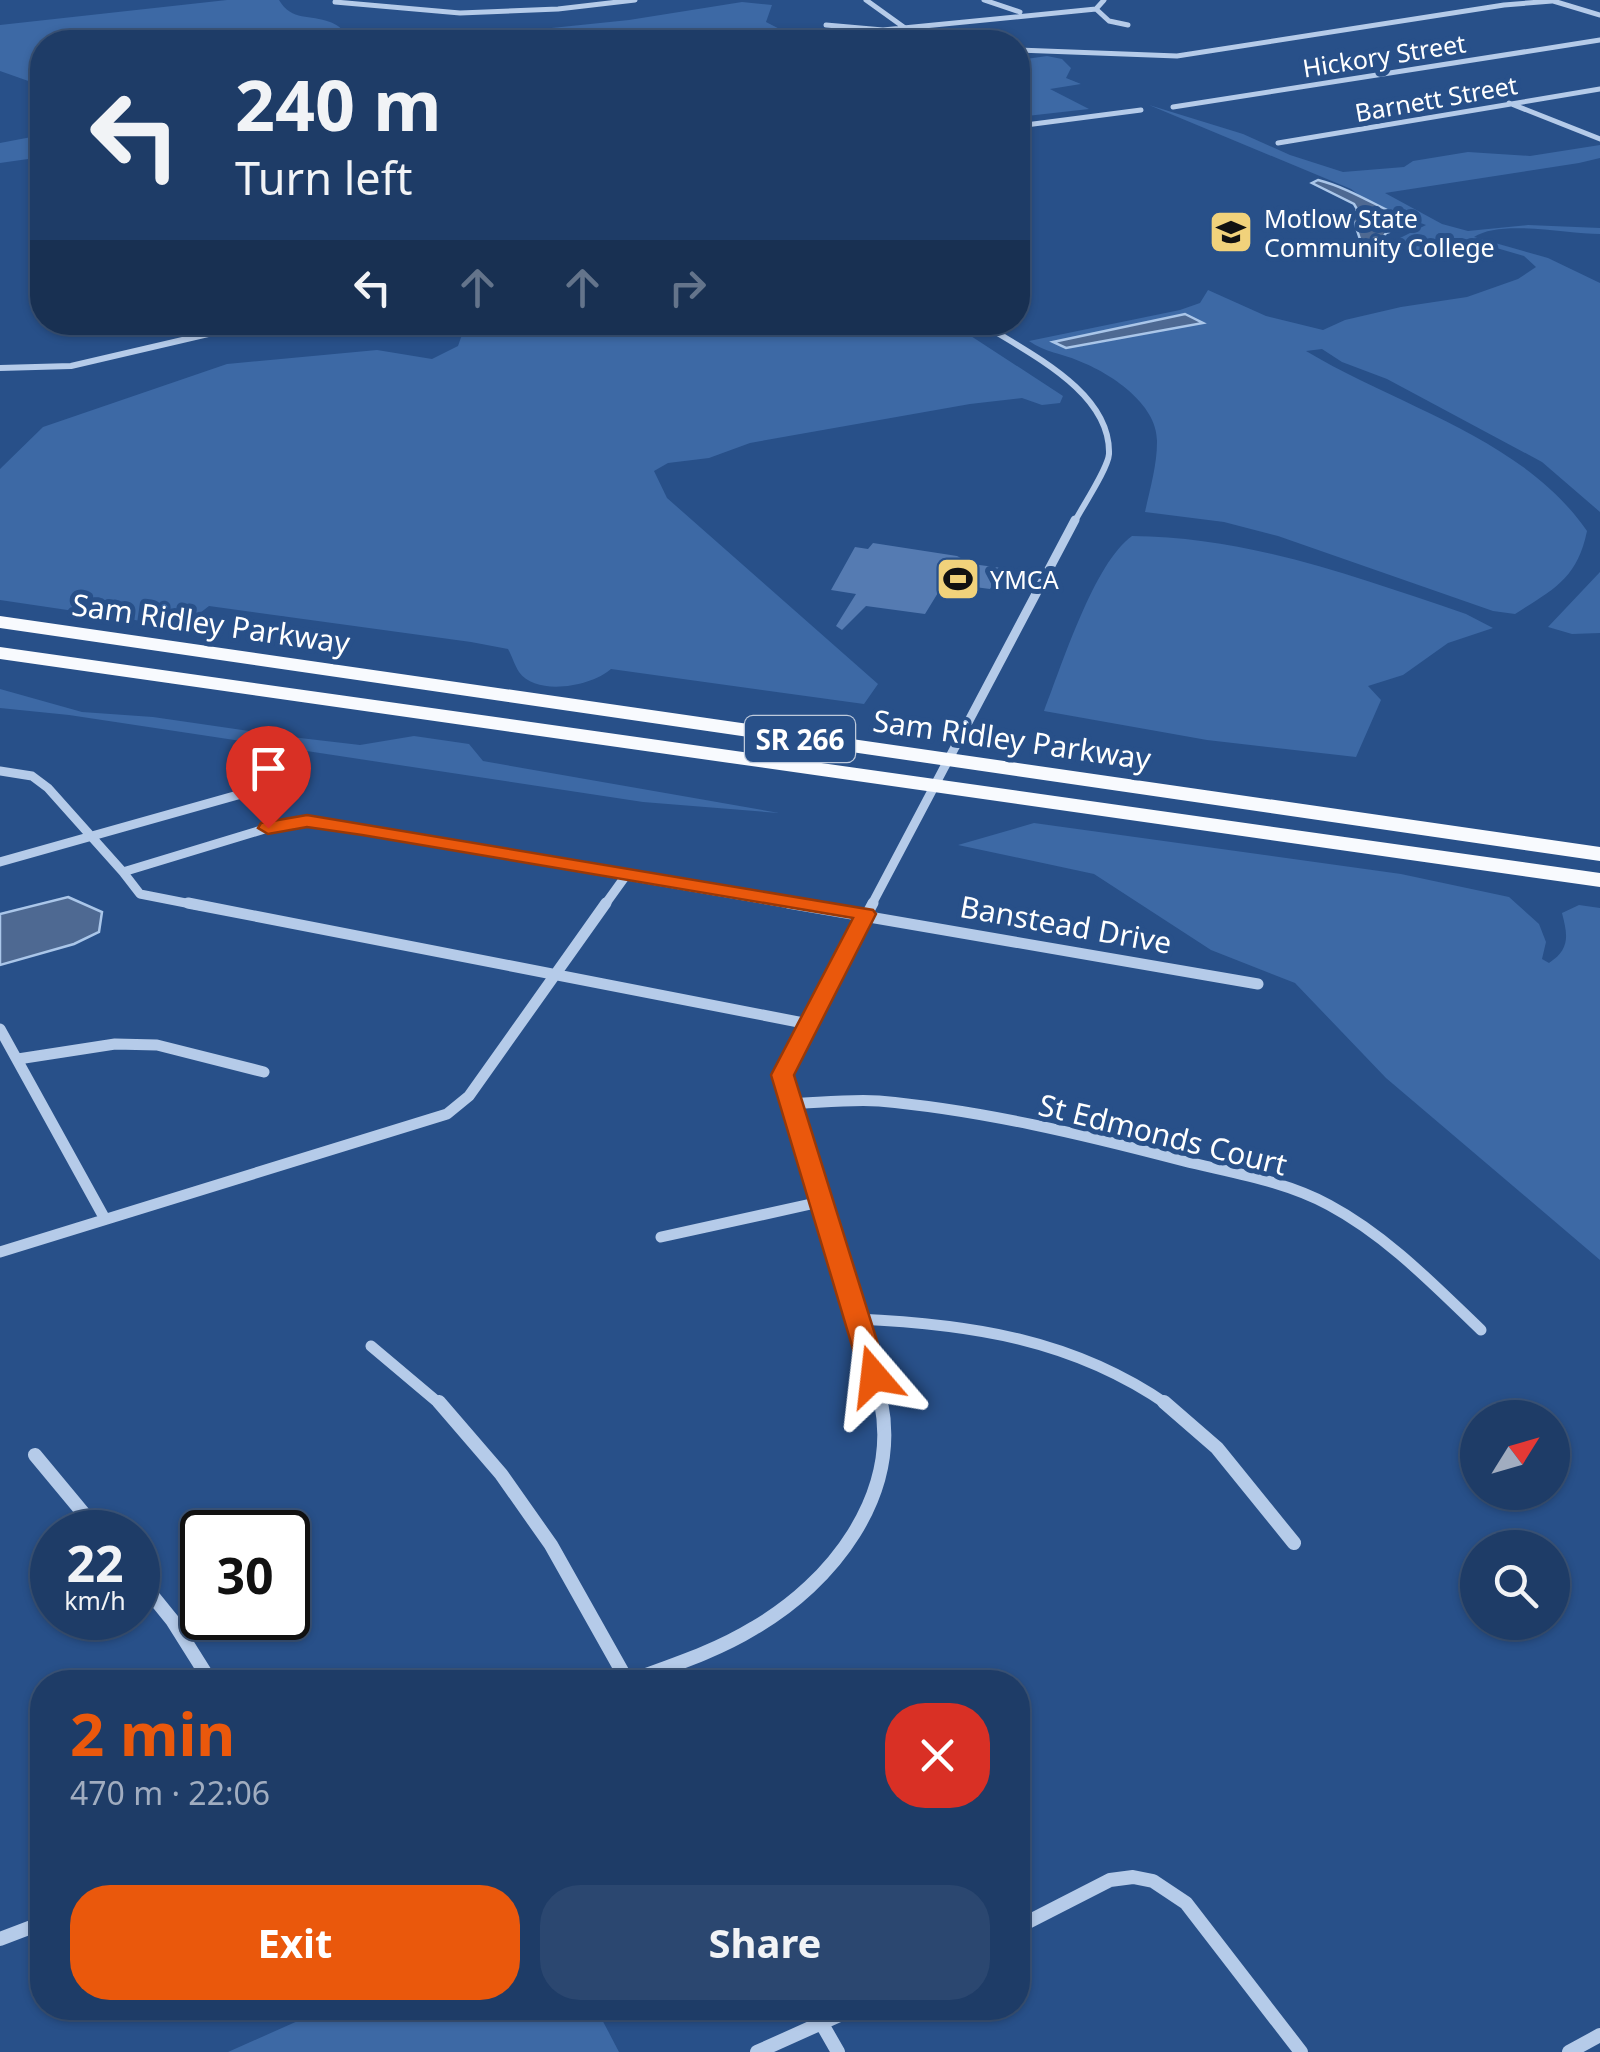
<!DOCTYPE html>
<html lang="en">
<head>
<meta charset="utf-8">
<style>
	:root { --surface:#1e3c67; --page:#2b4770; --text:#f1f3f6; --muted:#a1adc0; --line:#3c567b; --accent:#ea580c }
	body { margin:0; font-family:"Noto Sans",sans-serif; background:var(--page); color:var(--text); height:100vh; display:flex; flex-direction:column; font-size:38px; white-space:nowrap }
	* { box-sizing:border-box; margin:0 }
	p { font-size:32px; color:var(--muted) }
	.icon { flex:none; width:55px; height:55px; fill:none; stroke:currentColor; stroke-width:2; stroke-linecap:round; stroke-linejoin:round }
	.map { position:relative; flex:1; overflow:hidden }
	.panel { position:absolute; left:30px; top:1670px; width:1000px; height:350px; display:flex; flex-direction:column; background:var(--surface); border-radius:40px; box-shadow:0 2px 8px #0004,0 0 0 2px var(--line) }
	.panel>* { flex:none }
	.banner { position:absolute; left:30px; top:30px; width:1000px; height:305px; border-radius:40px; box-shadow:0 2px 8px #0004,0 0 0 2px var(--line); background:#1e3c67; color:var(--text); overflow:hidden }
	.needle { width:65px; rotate:53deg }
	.controls { position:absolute; left:1460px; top:1400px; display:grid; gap:20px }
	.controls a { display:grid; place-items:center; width:110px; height:110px; border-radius:50%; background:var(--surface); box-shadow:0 2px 8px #0004,0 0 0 2px var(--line); font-size:50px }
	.speed { position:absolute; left:30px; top:1510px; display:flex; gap:20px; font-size:50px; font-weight:700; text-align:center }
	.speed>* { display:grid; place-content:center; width:130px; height:130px; border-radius:50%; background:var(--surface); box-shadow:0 2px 8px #0004,0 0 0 2px var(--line); line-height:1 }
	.speed small { font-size:25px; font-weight:400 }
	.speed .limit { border:5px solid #111; border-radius:15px; background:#fff; color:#111 }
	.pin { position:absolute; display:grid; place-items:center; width:85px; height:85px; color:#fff; margin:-102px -42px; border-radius:50% 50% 50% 0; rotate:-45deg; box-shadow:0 0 10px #0007 }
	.pin .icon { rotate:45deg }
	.me { position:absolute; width:110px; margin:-55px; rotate:343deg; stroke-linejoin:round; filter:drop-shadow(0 0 8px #0008) }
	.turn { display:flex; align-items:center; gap:35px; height:210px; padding:0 40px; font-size:45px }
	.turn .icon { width:130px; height:130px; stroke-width:2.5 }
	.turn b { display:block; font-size:70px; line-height:85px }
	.lanes { display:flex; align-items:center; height:95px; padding:0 40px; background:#0003; justify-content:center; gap:50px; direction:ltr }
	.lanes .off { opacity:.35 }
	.round { display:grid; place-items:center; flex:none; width:105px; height:105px; border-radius:40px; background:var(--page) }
	.summary { display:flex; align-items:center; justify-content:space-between; height:170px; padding:0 40px }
	h1 { font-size:60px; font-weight:700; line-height:75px; color:var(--accent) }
	.action { display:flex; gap:20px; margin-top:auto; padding:20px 40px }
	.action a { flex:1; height:115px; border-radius:40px; background:var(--accent); color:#fff; font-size:40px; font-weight:700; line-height:115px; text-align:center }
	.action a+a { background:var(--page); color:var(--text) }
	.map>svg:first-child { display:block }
	.green { fill:#3d69a5 }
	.water { fill:#4e6992; stroke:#aac6e9; stroke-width:2.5 }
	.building { fill:#557bb2 }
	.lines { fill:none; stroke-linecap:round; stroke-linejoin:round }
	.street-far4 { stroke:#b5cbe9; stroke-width:5 }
	.street-far3 { stroke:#b5cbe9; stroke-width:6 }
	.street-far2 { stroke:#b5cbe9; stroke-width:9 }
	.street-far1 { stroke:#b5cbe9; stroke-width:11 }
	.street { stroke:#b5cbe9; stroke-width:14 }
	.primary { fill:#f8fafe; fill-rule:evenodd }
	.route { fill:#ea580c; stroke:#983908; stroke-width:2.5 }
	.labels { text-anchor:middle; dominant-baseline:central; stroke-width:10; stroke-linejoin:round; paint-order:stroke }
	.far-street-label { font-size:25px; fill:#fff; stroke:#285089 }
	.far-poi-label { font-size:25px; fill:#fff; stroke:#285089; text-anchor:start }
	.shield { fill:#285089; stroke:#becadc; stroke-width:2.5 }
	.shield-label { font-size:28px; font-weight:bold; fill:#fff }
	.street-label { font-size:30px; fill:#fff; stroke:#285089 }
</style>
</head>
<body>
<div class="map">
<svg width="1600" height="2052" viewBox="0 0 1600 2052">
	<rect width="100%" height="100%" fill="#285089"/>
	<path class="green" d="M227 0H279C292 22 310 14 330 22 344 27 350 41 366 42H42V92L34 83 0 71V25Z
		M742 2 772 5 766 22 805 42H383L434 33 465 37 629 20Z
		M1047 56 1062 59 1071 68 1066 78 1081 84 1050 89 1089 109 1018 117V84L1027 80 1018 75V68L1026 59Z
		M1149 105 1243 134 1290 155 1343 172 1404 167 1413 161 1468 152 1530 156 1600 145V158L1579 163 1385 193 1442 224 1468 231 1528 225 1600 228V234C1567 234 1501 219 1474 237L1548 258 1600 283V512L1542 462 1387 379 1342 362 1322 349 1306 351C1399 407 1523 438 1587 531 1577 579 1554 589 1515 614L1493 611 1278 536 1224 522 1145 512C1150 489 1157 465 1157 442 1158 404 1110 373 1079 361 1061 353 1046 353 1029 341L1180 310 1200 303 1208 290 1266 316 1323 330 1345 320 1401 307 1467 297 1518 279 1536 267 1524 256 1462 238H1452L1459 245 1407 254 1400 238 1426 225 1372 205 1351 189Z
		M42 135V157L0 163V143Z
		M951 323 1063 396 1060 403 1042 405 1022 398 970 404 750 443 709 458 668 463 654 471 667 498 878 684 864 704 611 669C592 686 537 697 519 672 515 666 512 656 508 649L471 642 209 606 182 627 0 600V469L43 427 227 364 377 350 432 359 458 346 466 323Z
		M1132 536C1249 537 1356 577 1466 614L1493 628 1448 643 1403 675 1368 686 1381 700 1356 757 1207 740 1044 711C1062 665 1094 563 1132 536Z
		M1600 572V633L1572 634 1548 627Z
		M0 689 82 712 153 717 283 736 360 745 414 736 469 744 483 761 779 813 643 802 69 715 0 708Z
		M1034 823 1401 874 1509 897 1539 924 1546 942 1542 959 1549 963C1570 949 1568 936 1562 913L1579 905 1600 908V1260L1386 1078 1295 983 1211 950 1094 874 958 845Z
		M327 2008H596L619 2052H228Z"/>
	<path class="water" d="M1318 180C1353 189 1382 210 1416 223L1386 233 1374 252 1358 251 1360 239 1353 218 1357 209 1354 204 1312 183Z
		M1185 314 1203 323 1066 348 1053 342Z
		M68 897 102 912 99 932 74 944 0 965V914Z"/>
	<path class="building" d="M873 543 957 556 972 564 1002 568 990 589 944 583 925 614 866 606 842 630 836 626 856 594 831 590 855 547 868 549Z"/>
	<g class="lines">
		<path class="street-far4" d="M866 0 905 28 942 42
			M984 0 1020 12
			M1104 0 1096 9 1109 21 1128 25
			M1550 0 1600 15
			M335 2 460 13 558 9 635 0
			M826 25 883 30 1096 9
			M1018 50 1177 56 1504 5 1552 1
			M1509 103 1600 139
			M1173 107 1600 40
			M1018 126 1141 110
			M1278 143 1600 89"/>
		<path class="street-far3" d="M980 322C1025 352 1111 390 1109 454 1108 469 1082 507 1074 523
			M0 368 71 366 260 322"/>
		<path class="street-far2" d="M0 771 32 776 48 788 123 872
			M0 862 291 780
			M201 906 140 894 123 872 268 828 307 821 802 906
			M604 906 627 874
			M871 906 1075 520"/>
		<path class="street-far1" d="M188 903 809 1024
			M788 903 1258 984
			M873 903 782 1075 881 1405
			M0 1029 105 1219
			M18 1059 115 1044 157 1045 264 1072
			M788 1104C818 1103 849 1099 879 1101 981 1110 1085 1135 1184 1161 1233 1173 1285 1181 1329 1205 1387 1236 1434 1285 1481 1330
			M661 1237 820 1202
			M0 1252 447 1114 469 1096 606 903
			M857 1319C970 1324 1073 1339 1168 1405
			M371 1346 441 1405"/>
		<path class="street" d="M439 1402 501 1474 551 1545 628 1682
			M1164 1402 1217 1448 1294 1543
			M35 1455 99 1532
			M138 1578 172 1620 211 1682
			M627 1682C670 1666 715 1652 754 1628 832 1583 900 1496 881 1402
			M1018 1927 1110 1880 1133 1877 1153 1881 1186 1903 1301 2052
			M0 1939 42 1923
			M822 2024 838 2052
			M757 2052 855 2008
			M1569 2052 1600 2035"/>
		<path class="primary" d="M0 616 1600 847V861L0 628Z
			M0 647 1600 873V887L0 659Z"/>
	</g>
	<path class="route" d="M307 815 873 910 876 914 794 1075 888 1376 884 1383H865L861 1376 771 1075 853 918 362 835 307 827 268 834 258 828 261 823Z"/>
	<defs>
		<symbol id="university-square" viewBox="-11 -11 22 22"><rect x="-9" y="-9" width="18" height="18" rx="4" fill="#f1d27b" stroke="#285089"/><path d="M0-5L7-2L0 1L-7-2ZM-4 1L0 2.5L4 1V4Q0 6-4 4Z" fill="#111"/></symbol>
		<symbol id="stadium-square" viewBox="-11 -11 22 22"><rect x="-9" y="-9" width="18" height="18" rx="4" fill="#f1d27b" stroke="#285089"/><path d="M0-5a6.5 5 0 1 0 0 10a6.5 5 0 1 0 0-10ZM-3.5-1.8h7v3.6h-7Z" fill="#111"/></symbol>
	</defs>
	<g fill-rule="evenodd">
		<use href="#university-square" x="1206" y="207" width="50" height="50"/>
		<use href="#stadium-square" x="933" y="554" width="50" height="50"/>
	</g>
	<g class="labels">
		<g class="far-street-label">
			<text transform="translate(1384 55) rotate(-9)">Hickory Street</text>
			<text transform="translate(1436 98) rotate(-10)">Barnett Street</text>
		</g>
		<g class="far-poi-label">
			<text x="1264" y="218">Motlow State<tspan x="1264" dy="29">Community College</tspan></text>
			<text x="990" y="579">YMCA</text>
		</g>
		<rect class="shield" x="745" y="716" width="110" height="46" rx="8"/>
		<g class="shield-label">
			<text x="800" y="739">SR 266</text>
		</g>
		<g class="street-label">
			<text transform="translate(211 623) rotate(8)">Sam Ridley Parkway</text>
			<text transform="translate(1012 739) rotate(8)">Sam Ridley Parkway</text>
			<text transform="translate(1066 924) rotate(10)">Banstead Drive</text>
			<text transform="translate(1163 1134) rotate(14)">St Edmonds Court</text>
		</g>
	</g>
</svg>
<div class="controls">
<a><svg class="needle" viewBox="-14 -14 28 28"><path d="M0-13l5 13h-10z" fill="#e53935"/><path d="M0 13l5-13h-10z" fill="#a1adc0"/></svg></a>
<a><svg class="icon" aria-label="search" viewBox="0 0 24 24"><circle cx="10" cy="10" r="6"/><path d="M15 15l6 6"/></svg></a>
</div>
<div class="speed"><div>22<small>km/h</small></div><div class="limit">30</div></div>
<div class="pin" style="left:268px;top:828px;background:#d93025"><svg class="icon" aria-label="arrive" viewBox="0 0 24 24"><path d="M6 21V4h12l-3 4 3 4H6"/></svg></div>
<svg class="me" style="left:874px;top:1376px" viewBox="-20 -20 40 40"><path d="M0-17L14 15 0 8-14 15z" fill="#ea580c" stroke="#fff" stroke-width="4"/></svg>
<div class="banner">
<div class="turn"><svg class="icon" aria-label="left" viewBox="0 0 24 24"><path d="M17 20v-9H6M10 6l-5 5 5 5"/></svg><div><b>240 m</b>Turn left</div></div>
<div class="lanes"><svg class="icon" aria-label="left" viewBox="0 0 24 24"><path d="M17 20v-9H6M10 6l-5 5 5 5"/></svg><svg class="icon off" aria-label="ahead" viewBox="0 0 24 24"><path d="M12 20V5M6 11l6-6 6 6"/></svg><svg class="icon off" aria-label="ahead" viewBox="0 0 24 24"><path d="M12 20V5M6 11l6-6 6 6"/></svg><svg class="icon off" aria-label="right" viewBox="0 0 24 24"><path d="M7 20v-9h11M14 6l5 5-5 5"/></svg></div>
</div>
<section class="panel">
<div class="summary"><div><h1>2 min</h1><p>470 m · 22:06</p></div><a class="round" style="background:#d93025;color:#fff"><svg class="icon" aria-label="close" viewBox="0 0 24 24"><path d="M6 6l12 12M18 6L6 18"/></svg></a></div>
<div class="action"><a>Exit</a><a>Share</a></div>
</section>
</div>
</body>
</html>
